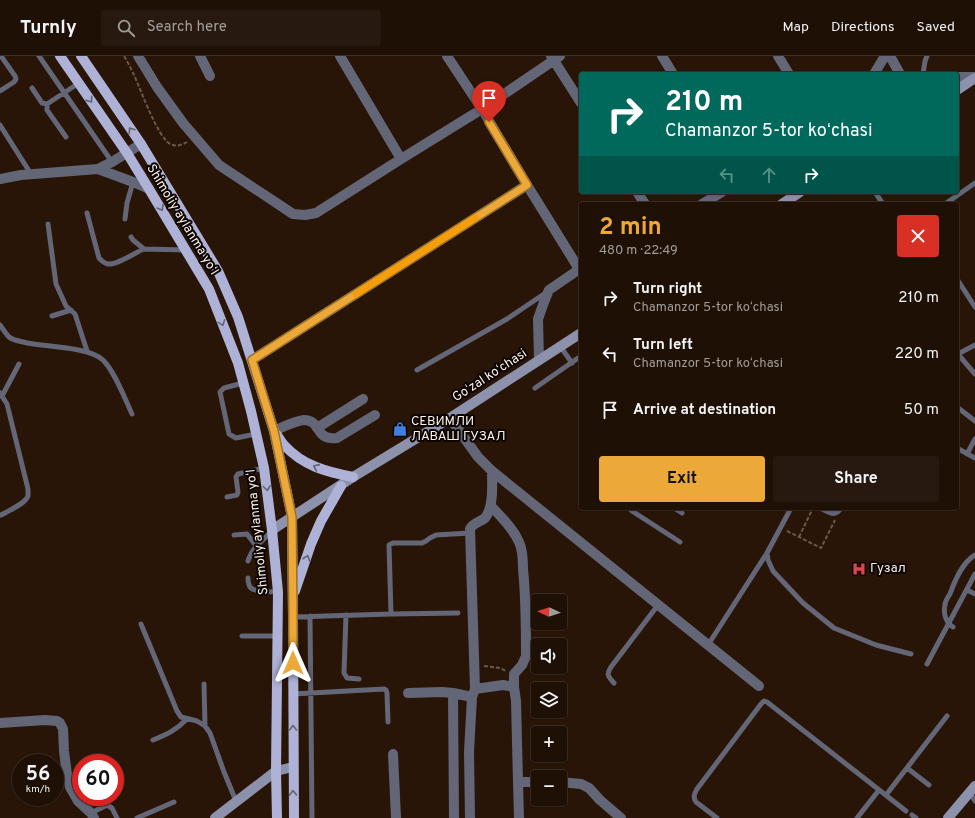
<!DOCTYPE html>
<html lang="en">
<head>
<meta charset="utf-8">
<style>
	:root { --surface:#1f1005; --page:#27190f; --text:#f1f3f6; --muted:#a19d9a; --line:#3c3027; --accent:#eca93a }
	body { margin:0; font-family:Overpass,sans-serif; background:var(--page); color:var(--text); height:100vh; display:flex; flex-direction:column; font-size:15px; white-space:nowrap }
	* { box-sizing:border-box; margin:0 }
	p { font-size:13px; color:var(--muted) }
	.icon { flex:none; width:22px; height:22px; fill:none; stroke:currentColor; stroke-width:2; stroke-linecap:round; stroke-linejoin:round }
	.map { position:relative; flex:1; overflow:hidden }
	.drawer { position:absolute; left:579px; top:146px; width:380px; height:308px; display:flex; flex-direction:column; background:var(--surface); border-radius:4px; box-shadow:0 1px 3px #0004,0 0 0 1px var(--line) }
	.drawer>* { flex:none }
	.guide { position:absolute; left:579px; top:16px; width:380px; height:122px; border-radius:4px; box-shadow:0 1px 3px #0004,0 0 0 1px var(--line); background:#00695c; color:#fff; overflow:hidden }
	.needle { width:26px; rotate:274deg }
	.fabs { position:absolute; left:531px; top:538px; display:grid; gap:8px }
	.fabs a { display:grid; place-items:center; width:36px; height:36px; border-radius:4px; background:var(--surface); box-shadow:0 1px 3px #0004,0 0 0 1px var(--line); font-size:20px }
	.speed { position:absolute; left:12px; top:698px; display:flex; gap:8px; font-size:20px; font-weight:700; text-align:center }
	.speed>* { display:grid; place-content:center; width:52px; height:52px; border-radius:50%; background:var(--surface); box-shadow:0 1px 3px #0004,0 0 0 1px var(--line); line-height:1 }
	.speed small { font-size:10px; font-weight:400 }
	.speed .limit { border:6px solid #d22; background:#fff; color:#111 }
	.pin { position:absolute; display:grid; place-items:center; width:34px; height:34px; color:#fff; margin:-41px -17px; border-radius:50% 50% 50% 0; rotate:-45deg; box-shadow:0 0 4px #0007 }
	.pin .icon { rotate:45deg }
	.me { position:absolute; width:44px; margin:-22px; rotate:0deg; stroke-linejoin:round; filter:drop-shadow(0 0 3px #0008) }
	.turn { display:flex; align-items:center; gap:14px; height:84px; padding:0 20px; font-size:18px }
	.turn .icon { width:52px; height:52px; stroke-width:2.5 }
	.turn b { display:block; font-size:28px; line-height:34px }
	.lanes { display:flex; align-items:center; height:38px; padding:0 20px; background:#0003; justify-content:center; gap:20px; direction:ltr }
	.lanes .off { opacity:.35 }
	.round { display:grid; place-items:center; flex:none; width:42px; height:42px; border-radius:4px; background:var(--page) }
	.summary { display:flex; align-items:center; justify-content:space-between; height:68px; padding:0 20px }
	h1 { font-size:24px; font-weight:700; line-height:30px; color:var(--accent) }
	.action { display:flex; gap:8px; margin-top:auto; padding:8px 20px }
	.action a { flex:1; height:46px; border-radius:4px; background:var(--accent); color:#111; font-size:16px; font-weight:700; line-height:46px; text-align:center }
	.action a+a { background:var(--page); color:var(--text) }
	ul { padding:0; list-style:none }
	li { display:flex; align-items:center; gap:12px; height:56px; padding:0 20px }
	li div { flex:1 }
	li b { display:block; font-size:15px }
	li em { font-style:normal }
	header { display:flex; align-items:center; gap:24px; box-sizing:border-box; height:56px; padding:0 20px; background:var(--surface); border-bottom:1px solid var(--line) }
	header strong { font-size:19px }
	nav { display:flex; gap:22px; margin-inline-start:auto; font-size:14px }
	.search { width:280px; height:36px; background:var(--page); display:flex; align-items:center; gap:10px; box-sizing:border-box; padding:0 14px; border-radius:4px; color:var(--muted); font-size:15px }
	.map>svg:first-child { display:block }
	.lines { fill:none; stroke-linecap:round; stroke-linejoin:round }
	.path { stroke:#6a584c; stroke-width:2; stroke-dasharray:4 2; stroke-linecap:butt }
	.lane { stroke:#636677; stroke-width:5 }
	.street { stroke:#636677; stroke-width:10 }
	.secondary { stroke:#8c91ac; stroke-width:10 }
	.primary { stroke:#adb2d6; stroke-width:10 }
	.oneway { stroke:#646476 }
	.route-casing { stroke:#996e26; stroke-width:10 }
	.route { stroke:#eca93a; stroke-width:7 }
	.slow { stroke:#f59e0b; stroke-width:7 }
	.labels { text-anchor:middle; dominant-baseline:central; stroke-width:4; stroke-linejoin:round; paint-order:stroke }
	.street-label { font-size:13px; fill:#fdf1ea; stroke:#0b0401 }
	.poi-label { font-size:13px; fill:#fdf1ea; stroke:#0b0401; text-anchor:start }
</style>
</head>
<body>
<header>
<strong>Turnly</strong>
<div class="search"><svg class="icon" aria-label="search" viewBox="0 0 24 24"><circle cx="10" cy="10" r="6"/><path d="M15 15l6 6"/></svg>Search here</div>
<nav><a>Map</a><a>Directions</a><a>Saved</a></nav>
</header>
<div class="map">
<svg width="975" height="762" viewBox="0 0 975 762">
	<rect width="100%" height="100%" fill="#291507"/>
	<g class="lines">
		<path class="path" d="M124 0C128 6 131 13 134 19 141 34 157 80 170 88 176 91 182 89 187 86
			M787 475 821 492 835 464
			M799 481 813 452
			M484 610 500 612 506 615"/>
		<path class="lane" d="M39 0 112 106
			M923 18 925 5 927 0
			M32 32 42 47 47 48
			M0 35 14 26 16 23 15 20 1 0
			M0 69 31 118
			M66 81 47 54V48L79 27
			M875 136 883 148
			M945 148 975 127
			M87 157 99 202C102 205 104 208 109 208 117 209 136 196 144 193
			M125 163 127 147 133 126
			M48 168 56 228 66 250 75 258 87 295
			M131 181 133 184 144 193 186 194
			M957 223 975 251
			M52 260 71 254
			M0 269C3 273 6 278 9 281 14 285 21 285 27 287 47 291 89 291 103 304 115 316 125 343 132 358
			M560 290 572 307
			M957 297 975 318
			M958 298 975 289
			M417 314 507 263 547 236
			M243 327 224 332 220 336 229 378 236 382 256 378
			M535 332 581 300
			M0 337 7 348 28 433C28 435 28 438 28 440 25 448 8 455 1 459
			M2 340 19 308
			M957 351 975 365
			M957 392 975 402
			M967 398 975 383
			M227 441 237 439 238 436 236 421 238 418 264 412
			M629 452 632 455 680 486
			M674 452 682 457
			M791 452 767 497 768 504 773 515 803 547 834 572 876 589 911 598
			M820 452C829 456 835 462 841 452
			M234 479 247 478 257 491
			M248 505C251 493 263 484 272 475
			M248 522C248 526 248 529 251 532 255 536 272 536 278 536
			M967 534 975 538
			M391 558 389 489 393 487H422L426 485 430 482 436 479 470 477
			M346 559 344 617 347 622 359 623
			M310 560 312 762
			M293 561 391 558 458 557
			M141 568 177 655 181 661 197 665 205 670 210 677 224 716 236 745
			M953 571C946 567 943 557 945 549 945 545 948 541 950 538 955 524 962 507 975 499
			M242 580H278
			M708 589 767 497
			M927 608 975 518
			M614 627C608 620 606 619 611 611L658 549
			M204 628 205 670
			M293 638 384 633 386 634 387 637 388 666
			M153 684C168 678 176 674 187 663
			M907 712 929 729
			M970 737 975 745
			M886 739 947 660
			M91 757 107 749 112 752 117 762
			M912 759 916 762
			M137 762 174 746
			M717 762 696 746C693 741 694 738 697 733L761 648 764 645 767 646 906 755
			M857 762 879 734"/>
		<path class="street" d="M138 0 157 31 183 67 219 109 275 146 293 158 305 159 316 157 401 103 482 53 560 0
			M200 0 210 20
			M340 0 401 103
			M447 0 482 53 527 129 579 213
			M551 0 581 47
			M662 0 673 18
			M778 0 789 18
			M890 0 900 18
			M874 18 885 0
			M957 21H975
			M98 113 133 126 149 133
			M0 123 21 119 98 113 112 106 141 88
			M637 136 645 148
			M702 148 722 136
			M252 304 527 129
			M539 304 538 263 544 246 549 234 581 212
			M450 362 478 401 492 415 759 630
			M317 372 363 343
			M274 375C283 371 294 365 304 364 322 364 314 385 337 382L375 359
			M491 450C501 461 513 472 519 486 523 494 523 505 523 513 526 542 526 571 526 600L522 609 514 618V631
			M475 633 503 629 514 631 516 645 518 726H538
			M408 637 442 636 453 637 454 762
			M453 637 472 641
			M0 667 45 664 57 665 60 667 63 673 64 695 67 719 70 731 78 745 91 757 94 762
			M393 698 396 762
			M518 726 519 762
			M560 726 581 728 589 732 600 744 621 762
			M470 762 469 696 472 641 475 633 470 473C473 467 480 466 485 462 494 451 492 428 492 415"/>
		<path class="secondary" d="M957 34 975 22
			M782 148 800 136
			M272 474 353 421 450 362 581 277
			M215 762 276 715 293 711
			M948 762 975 730"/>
		<path class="primary" d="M60 0 127 97 149 133 209 233 238 307 251 355 264 412 272 474 278 536 276 715 277 762
			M81 0 141 88 218 215 238 261 274 375 292 461 293 561 294 762
			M277 379C279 382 281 386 284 389 303 410 327 416 353 421
			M295 535 311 488 321 465 341 430"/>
	</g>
	<defs><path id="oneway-chevron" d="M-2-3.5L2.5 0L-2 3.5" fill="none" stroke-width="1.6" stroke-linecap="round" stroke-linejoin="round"/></defs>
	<g class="oneway">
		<use href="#oneway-chevron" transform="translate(90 44) rotate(55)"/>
		<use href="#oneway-chevron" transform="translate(131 74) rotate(-124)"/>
		<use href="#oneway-chevron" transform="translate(161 152) rotate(59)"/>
		<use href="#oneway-chevron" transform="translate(222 267) rotate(69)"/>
		<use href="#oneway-chevron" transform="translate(316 411) rotate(-156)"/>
		<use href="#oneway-chevron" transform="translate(267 432) rotate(83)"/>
		<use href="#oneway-chevron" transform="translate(307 502) rotate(-71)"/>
		<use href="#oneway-chevron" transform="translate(293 672) rotate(-90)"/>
		<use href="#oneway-chevron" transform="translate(293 737) rotate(-91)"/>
	</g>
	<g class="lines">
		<defs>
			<path id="route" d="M293 607V561L292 461 274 375 252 304 527 129 489 66"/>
		</defs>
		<use href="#route" class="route-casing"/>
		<use href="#route" class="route"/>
		<path class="slow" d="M356 238 475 162"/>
	</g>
	<defs>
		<symbol id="shop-bare" viewBox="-9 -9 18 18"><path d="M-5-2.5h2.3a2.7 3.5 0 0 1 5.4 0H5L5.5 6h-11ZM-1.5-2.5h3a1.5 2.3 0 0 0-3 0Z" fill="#3f7fe0" stroke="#0b0401" stroke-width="2.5" paint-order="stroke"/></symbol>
		<symbol id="hospital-bare" viewBox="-9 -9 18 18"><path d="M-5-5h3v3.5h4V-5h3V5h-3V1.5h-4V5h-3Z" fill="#e0444e" stroke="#0b0401" stroke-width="2.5" paint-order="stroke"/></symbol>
	</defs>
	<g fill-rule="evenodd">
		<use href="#shop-bare" x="390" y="363" width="20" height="20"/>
		<use href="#hospital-bare" x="849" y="503" width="20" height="20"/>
	</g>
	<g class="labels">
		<g class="street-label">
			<text transform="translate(182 164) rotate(59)">Shimoliy aylanma yoʻl</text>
			<text transform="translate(490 320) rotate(-33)">Goʻzal koʻchasi</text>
			<text transform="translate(258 476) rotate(-96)">Shimoliy aylanma yoʻl</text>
		</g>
		<g class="poi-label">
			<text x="411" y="366">СЕВИМЛИ<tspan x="411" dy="15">ЛАВАШ ГУЗАЛ</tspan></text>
			<text x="870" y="513">Гузал</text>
		</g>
	</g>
</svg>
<div class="fabs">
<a><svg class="needle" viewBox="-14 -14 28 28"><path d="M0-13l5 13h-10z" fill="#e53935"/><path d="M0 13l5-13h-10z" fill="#a19d9a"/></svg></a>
<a><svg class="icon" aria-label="sound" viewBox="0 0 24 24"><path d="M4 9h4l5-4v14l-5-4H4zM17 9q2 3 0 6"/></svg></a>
<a><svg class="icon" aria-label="layers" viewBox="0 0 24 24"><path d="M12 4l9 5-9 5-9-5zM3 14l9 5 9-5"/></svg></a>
<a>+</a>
<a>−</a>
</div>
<div class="speed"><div>56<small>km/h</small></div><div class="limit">60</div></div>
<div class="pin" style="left:489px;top:66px;background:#d93025"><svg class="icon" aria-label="arrive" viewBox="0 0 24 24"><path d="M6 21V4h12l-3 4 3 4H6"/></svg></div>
<svg class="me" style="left:293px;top:607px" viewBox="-20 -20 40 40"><path d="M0-17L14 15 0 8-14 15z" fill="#eca93a" stroke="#fff" stroke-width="4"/></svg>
<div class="guide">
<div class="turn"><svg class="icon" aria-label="right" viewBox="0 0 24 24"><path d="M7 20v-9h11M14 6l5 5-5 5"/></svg><div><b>210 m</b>Chamanzor 5-tor koʻchasi</div></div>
<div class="lanes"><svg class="icon off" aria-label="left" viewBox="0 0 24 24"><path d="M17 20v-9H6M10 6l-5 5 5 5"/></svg><svg class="icon off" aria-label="ahead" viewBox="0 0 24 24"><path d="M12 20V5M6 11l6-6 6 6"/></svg><svg class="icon" aria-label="right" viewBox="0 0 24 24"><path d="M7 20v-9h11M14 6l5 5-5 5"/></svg></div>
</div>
<section class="drawer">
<div class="summary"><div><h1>2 min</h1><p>480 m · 22:49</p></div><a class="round" style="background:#d93025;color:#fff"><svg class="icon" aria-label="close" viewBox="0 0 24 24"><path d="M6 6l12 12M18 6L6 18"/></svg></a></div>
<ul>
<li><svg class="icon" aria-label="right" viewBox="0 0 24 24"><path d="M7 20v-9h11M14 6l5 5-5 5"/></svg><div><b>Turn right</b><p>Chamanzor 5-tor koʻchasi</p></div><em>210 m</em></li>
<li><svg class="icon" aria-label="left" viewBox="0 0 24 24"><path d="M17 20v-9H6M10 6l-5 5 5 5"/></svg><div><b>Turn left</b><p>Chamanzor 5-tor koʻchasi</p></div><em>220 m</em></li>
<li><svg class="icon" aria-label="arrive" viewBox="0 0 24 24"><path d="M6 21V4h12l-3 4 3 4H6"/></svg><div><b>Arrive at destination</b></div><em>50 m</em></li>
</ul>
<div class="action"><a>Exit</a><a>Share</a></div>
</section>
</div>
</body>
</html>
